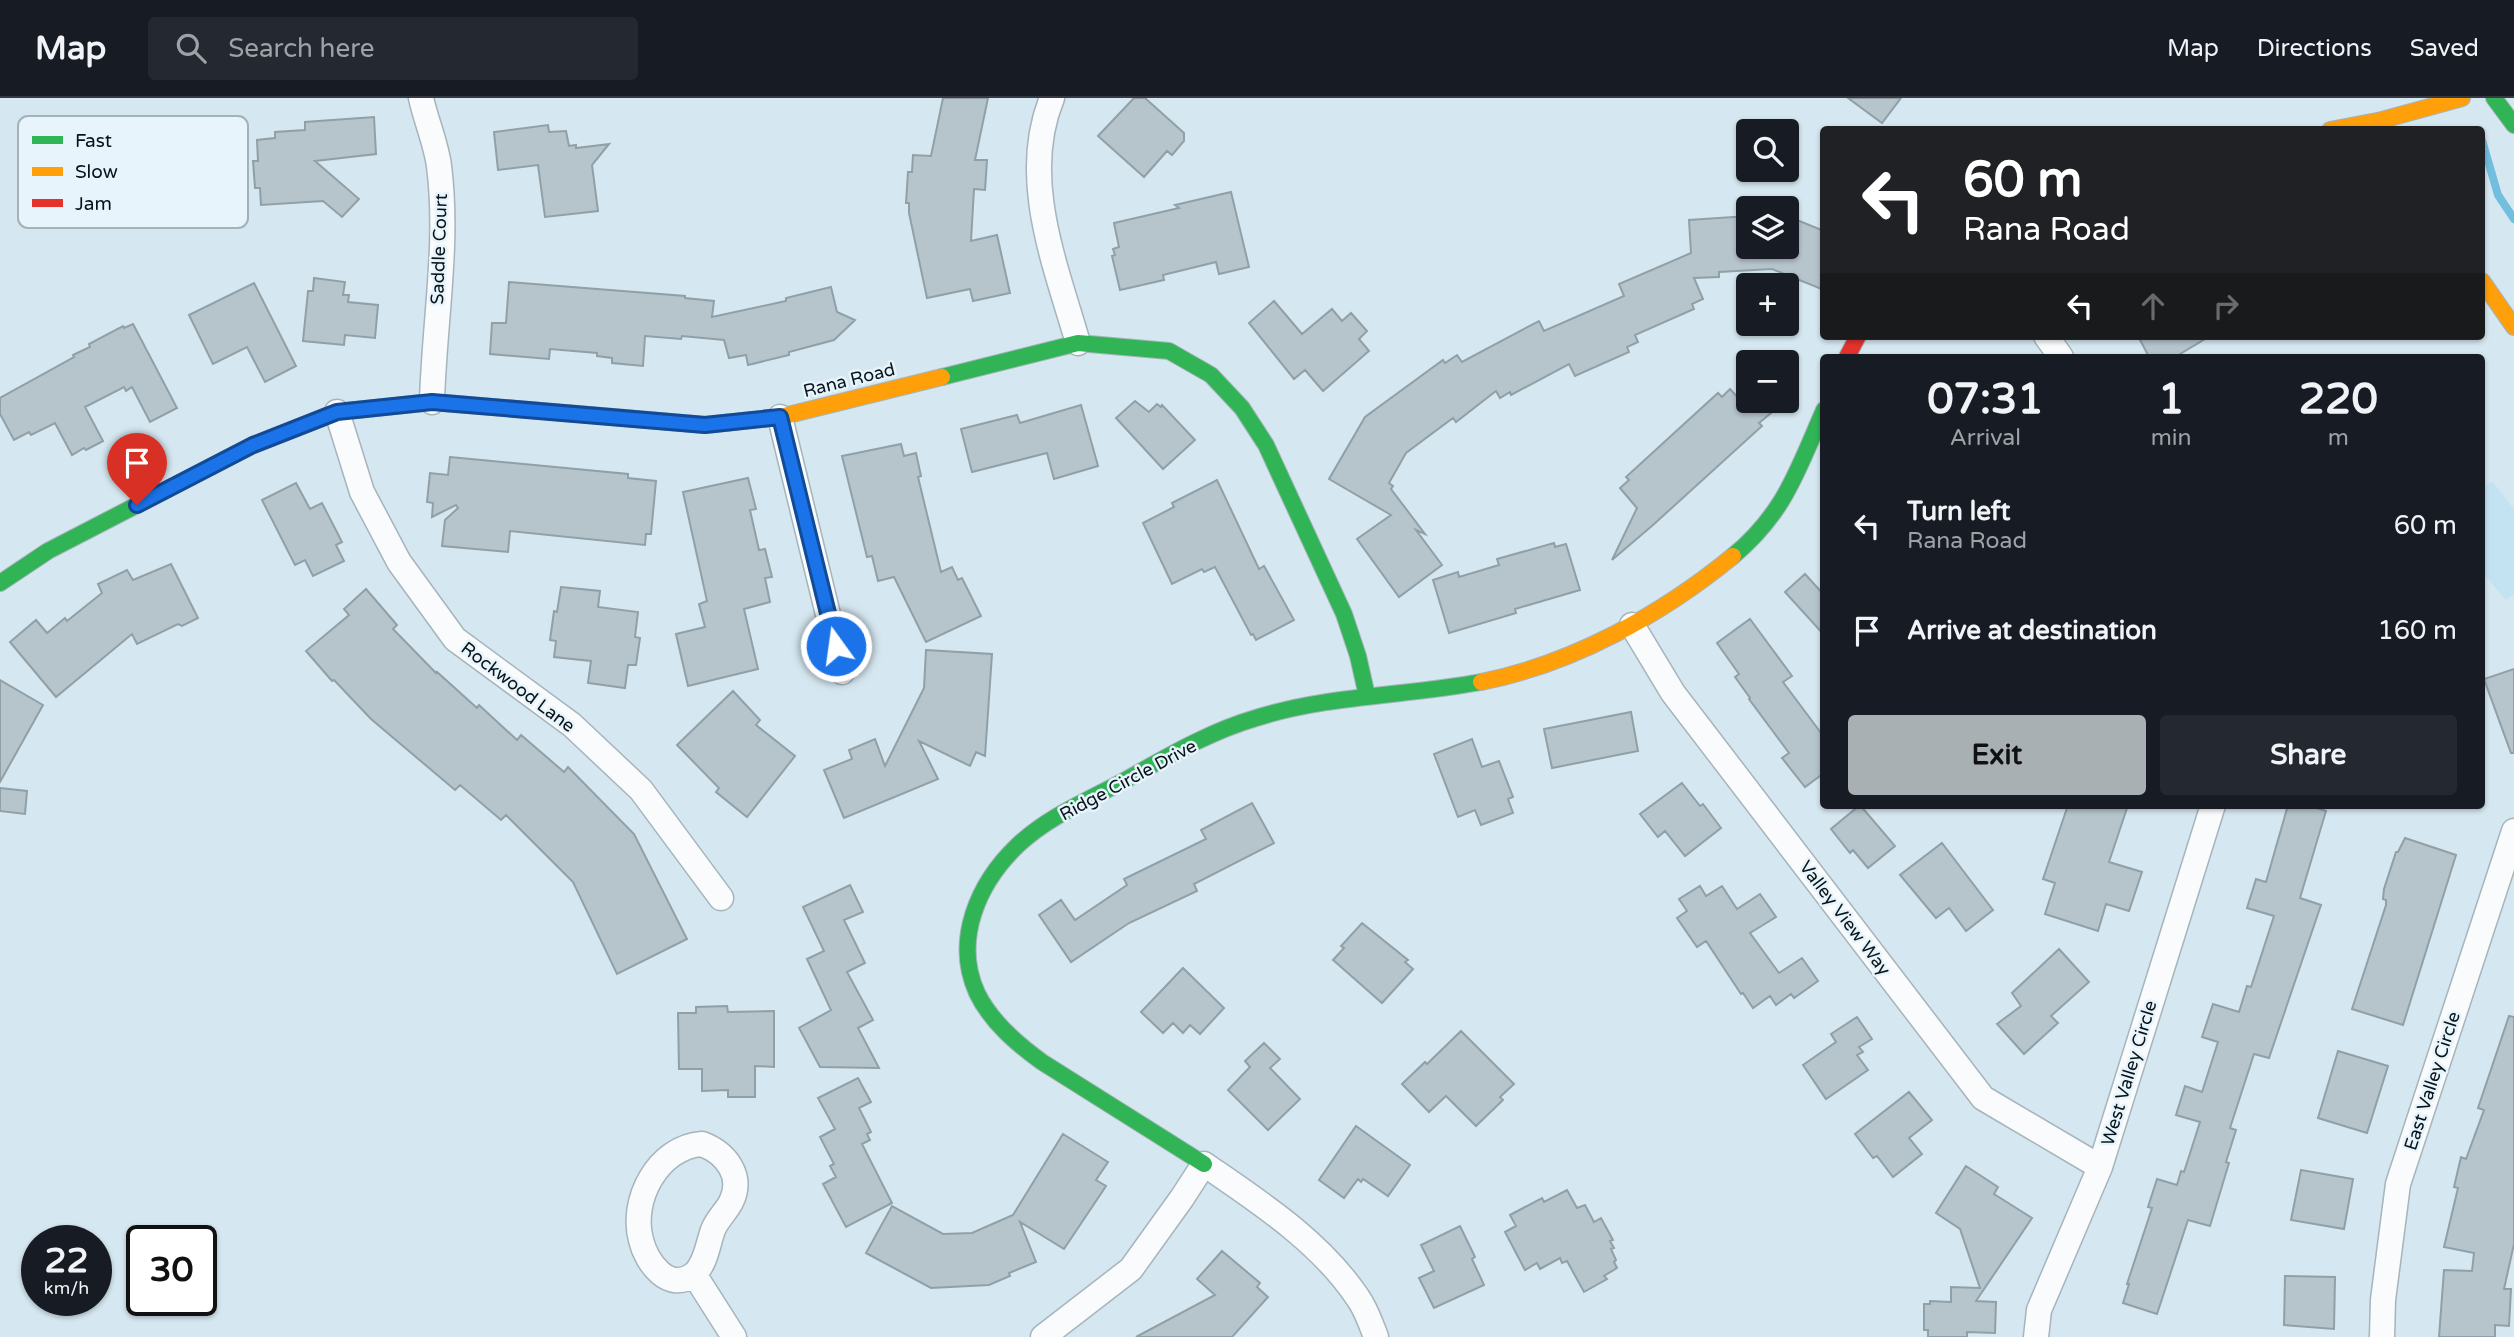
<!DOCTYPE html>
<html lang="en">
<head>
<meta charset="utf-8">
<style>
	:root { --surface:#171b24; --page:#242831; --text:#f1f3f6; --muted:#9ea1a6; --line:#363941; --accent:#a9b0b4 }
	body { margin:0; font-family:"Varela Round",sans-serif; background:var(--page); color:var(--text); height:100vh; display:flex; flex-direction:column; font-size:26px; white-space:nowrap }
	* { box-sizing:border-box; margin:0 }
	p { font-size:23px; color:var(--muted) }
	.icon { flex:none; width:38px; height:38px; fill:none; stroke:currentColor; stroke-width:2; stroke-linecap:round; stroke-linejoin:round }
	.map { position:relative; flex:1; overflow:hidden }
	.panel { position:absolute; left:1820px; top:256px; width:665px; height:455px; display:flex; flex-direction:column; background:var(--surface); border-radius:7px; box-shadow:0 2px 5px #0004 }
	.panel>* { flex:none }
	.top-card { position:absolute; left:1820px; top:28px; width:665px; height:214px; border-radius:7px; box-shadow:0 2px 5px #0004; background:#202124; color:#fff; overflow:hidden }
	.fabs { position:absolute; left:1736px; top:21px; display:grid; gap:14px }
	.fabs a { display:grid; place-items:center; width:63px; height:63px; border-radius:7px; background:var(--surface); box-shadow:0 2px 5px #0004; font-size:35px }
	.speed { position:absolute; left:21px; top:1127px; display:flex; gap:14px; font-size:35px; font-weight:700; text-align:center }
	.speed>* { display:grid; place-content:center; width:91px; height:91px; border-radius:50%; background:var(--surface); box-shadow:0 2px 5px #0004; line-height:1 }
	.speed small { font-size:18px; font-weight:400 }
	.speed .limit { border:4px solid #111; border-radius:10px; background:#fff; color:#111 }
	.pin { position:absolute; display:grid; place-items:center; width:60px; height:60px; color:#fff; margin:-72px -30px; border-radius:50% 50% 50% 0; rotate:-45deg; box-shadow:0 0 7px #0007 }
	.pin .icon { rotate:45deg }
	.me { position:absolute; width:77px; margin:-38px; rotate:346deg; stroke-linejoin:round; filter:drop-shadow(0 0 5px #0008) }
	.turn { display:flex; align-items:center; gap:24px; height:147px; padding:0 28px; font-size:32px }
	.turn .icon { width:91px; height:91px; stroke-width:2.5 }
	.turn b { display:block; font-size:49px; line-height:60px }
	.lanes { display:flex; align-items:center; height:66px; padding:0 28px; background:#0003; justify-content:center; gap:35px; direction:ltr }
	.lanes .off { opacity:.35 }
	.eta { display:flex; justify-content:space-evenly; align-items:center; height:119px; text-align:center }
	.eta b { font-size:42px; font-weight:700; line-height:49px }
	.primary-button { display:flex; gap:14px; margin-top:auto; padding:14px 28px }
	.primary-button a { flex:1; height:80px; border-radius:7px; background:var(--accent); color:#111; font-size:28px; font-weight:700; line-height:80px; text-align:center }
	.primary-button a+a { background:var(--page); color:var(--text) }
	ul { padding:0; list-style:none }
	li { display:flex; align-items:center; gap:21px; height:105px; padding:0 28px }
	li div { flex:1 }
	li b { display:block; font-size:26px }
	li em { font-style:normal }
	header { display:flex; align-items:center; gap:42px; box-sizing:border-box; height:98px; padding:0 35px; background:var(--surface); border-bottom:2px solid var(--line) }
	header strong { font-size:33px }
	nav { display:flex; gap:38px; margin-inline-start:auto; font-size:24px }
	.search { width:490px; height:63px; background:var(--page); display:flex; align-items:center; gap:18px; box-sizing:border-box; padding:0 24px; border-radius:7px; color:var(--muted); font-size:26px }
	.map>svg:first-child { display:block }
	.built { fill:#c4e3f2 }
	.lines { fill:none; stroke-linecap:round; stroke-linejoin:round }
	.stream { stroke:#72bede; stroke-width:8 }
	.building { fill:#b6c4cc; stroke:#91a0a6; stroke-width:2 }
	.street-casing { stroke:#a6b4bb; stroke-width:27 }
	.fast-casing { stroke:#a6b4bb; stroke-width:18 }
	.slow-casing { stroke:#a6b4bb; stroke-width:18 }
	.jam-casing { stroke:#a6b4bb; stroke-width:18 }
	.street { stroke:#f9fbfd; stroke-width:24 }
	.fast { stroke:#30b455; stroke-width:16 }
	.slow { stroke:#ff9f0a; stroke-width:16 }
	.jam { stroke:#e5322d; stroke-width:16 }
	.route-casing { stroke:#114b97; stroke-width:18 }
	.route { stroke:#1a73e8; stroke-width:12 }
	.labels { text-anchor:middle; dominant-baseline:central; stroke-width:5; stroke-linejoin:round; paint-order:stroke }
	.street-label { font-size:18px; fill:#081419; stroke:#e7f4fb }
	.key { fill:#e7f4fb; stroke:#a4b1b7; stroke-width:2 }
	.key-label { font-size:19px; fill:#081419 }
</style>
</head>
<body>
<header>
<strong>Map</strong>
<div class="search"><svg class="icon" aria-label="search" viewBox="0 0 24 24"><circle cx="10" cy="10" r="6"/><path d="M15 15l6 6"/></svg>Search here</div>
<nav><a>Map</a><a>Directions</a><a>Saved</a></nav>
</header>
<div class="map">
<svg width="2514" height="1239" viewBox="0 0 2514 1239">
	<rect width="100%" height="100%" fill="#d5e7f0"/>
	<path class="built" d="M2492 383 2514 411V496L2506 502 2482 474V391Z"/>
	<g class="lines">
		<path class="stream" d="M2482 42 2498 97 2514 121"/>
	</g>
	<path class="building" d="M943 0H988L975 62H987L985 92 974 91 971 143 997 137 1010 195 973 203 970 191 927 200 909 115V105H906L908 74H912L913 57 931 58Z
		M1134 0H1145L1184 35V43L1172 57 1167 53 1144 79 1098 38Z
		M1848 0H1901L1882 25Z
		M374 19 376 56 315 63 359 101 342 119 323 103 261 107 260 90H255L253 63H258L257 42 275 40V34L305 32V24Z
		M548 27 549 34 566 33 569 48 576 47V50L609 46 592 67 598 113 545 119 538 67 498 72 494 34Z
		M1231 94 1249 169 1219 176 1216 164 1163 177 1164 182 1120 192 1112 158 1115 157 1113 151 1119 149 1114 125 1179 110 1175 107Z
		M1748 118V149H1787V118L1824 133V192L1772 171 1719 174V179L1694 180 1703 201 1692 206 1694 211 1635 237 1638 244 1627 249 1629 254 1575 278 1569 266 1511 297 1510 294 1500 300 1496 293 1456 324 1453 320 1406 355 1389 385 1393 388 1391 391 1425 436 1416 432 1442 467 1399 499 1357 441 1391 417 1329 381 1365 319 1443 262 1445 265 1457 257 1462 264 1539 223 1544 233 1624 198 1619 186 1691 155 1689 122Z
		M314 180 345 184 343 197H349L348 204 378 207 375 240 345 237 344 247 303 243 308 193H313Z
		M509 184 685 198V200L714 203 712 219 786 203V200L831 189 837 214 855 222 834 242 789 254V257L748 267 746 257 729 260 724 242 682 238 681 241 645 238 643 268 612 265V260L597 258V255L550 251 549 261 490 256 492 225H506Z
		M254 185 296 268 265 284 247 249 213 266 189 217Z
		M1274 203 1302 236 1332 211 1342 223 1351 215 1367 233 1359 241 1369 253 1323 293 1305 272 1294 281 1249 225Z
		M133 226 177 310 150 324 132 289 126 293 124 289 85 309 103 343 86 352 84 350 72 357 55 325 31 337 29 334 14 342 0 316V300L74 259 73 257 90 249 89 246 123 228 124 230Z
		M2138 238H2210L2175 259H2149Z
		M1730 291 1741 303H1761L1771 315 1759 325 1762 328 1653 427 1612 462 1637 410 1620 390 1629 382 1626 379 1718 295 1722 299Z
		M1135 303 1149 314 1157 306 1161 309 1162 307 1195 342 1163 371 1116 320Z
		M1081 307 1098 368 1054 381 1047 355 972 374 961 331 1017 317 1020 325Z
		M901 346 904 358 916 355 921 378 918 379 941 474 952 469 958 482 962 480 981 518 926 544 894 479 878 483 872 458 867 459 842 358Z
		M450 359 628 376V380L656 383 651 436H646L645 447 510 433 508 454 442 448 445 422 458 410 456 407 432 419 433 405 427 404 430 375 448 377Z
		M748 380 756 411 750 412 759 452 765 451 772 479 765 480 770 504 744 511 758 571 688 588 676 536 705 529 699 506 707 503 683 394Z
		M1217 382 1259 471 1264 468 1294 522 1256 542 1253 536 1251 537 1215 469 1204 474 1202 471 1172 486 1143 425 1174 409 1172 405Z
		M296 385 310 411 322 405 342 444 336 447 344 463 313 478 305 462 295 467 262 402Z
		M1554 445 1555 449 1566 446 1580 492 1515 511 1516 515 1449 535 1433 482 1458 474 1459 479 1499 467 1497 461Z
		M171 466 198 520 182 528 178 526 137 546 132 536 56 599 10 544 36 522 47 535 65 520 67 523 102 495 98 486 127 472 133 482Z
		M1805 476 1824 497V537L1785 494Z
		M561 489 600 493 598 509 638 514 635 539 640 540 636 567H628L625 590 588 585 591 563 554 559 556 543 550 542 554 513 557 514Z
		M366 491 397 527 393 531 436 575 437 574 477 610 479 607 517 642 521 637 564 674 568 669 634 736 687 841 617 876 573 784 506 717 501 722 460 687 455 692 371 621 334 582 332 583 306 553 349 517 344 511Z
		M1750 521 1792 578 1783 584 1824 639V675L1805 689 1782 660 1789 655 1749 601 1750 600 1735 579 1739 576 1717 545Z
		M926 552 992 556 985 658 976 654 970 668 919 643 938 681 844 720 824 672 852 661 849 652 875 641 885 668 924 590Z
		M2514 571V655H2511L2484 581Z
		M0 582 43 607 0 684Z
		M733 593 760 622 756 627 795 658 747 719 716 694 719 690 677 647Z
		M1631 614 1638 653 1552 670 1544 631Z
		M1472 641 1482 669 1499 663 1513 699 1508 701 1513 715 1481 727 1475 712 1458 719 1434 656Z
		M1682 685 1700 708 1703 706 1721 730 1685 758 1665 733 1658 739 1640 716Z
		M0 690 27 693 25 716 0 713Z
		M1252 705 1274 745 1194 786 1197 793 1129 825 1071 864 1039 817 1061 802 1075 822 1127 787 1124 781 1206 741 1201 732Z
		M1860 707 1895 748 1868 770 1853 752 1850 755 1831 731Z
		M2068 707H2128L2109 764 2142 774 2129 813 2106 806 2098 833 2045 816 2055 785 2043 781Z
		M2288 707H2307L2326 713 2300 800 2321 807 2269 960 2254 956 2230 1030 2236 1032 2226 1064 2229 1065 2210 1128 2188 1122 2157 1216 2123 1205 2129 1186H2127L2152 1110 2148 1109 2157 1081 2177 1087 2181 1073 2184 1074 2200 1024 2176 1017 2185 988 2202 994 2218 944 2202 939 2213 906 2239 914 2247 888 2251 889 2274 818 2247 810 2256 781 2266 784Z
		M2405 740 2456 757 2403 927 2352 911 2386 807V802L2383 801 2384 791 2396 754H2398Z
		M1942 745 1993 812 1966 833 1949 810 1936 820 1900 777Z
		M850 787 863 814 844 822 865 865 847 874 873 922 858 930 879 970 820 969 799 930 831 912 807 861 824 853 803 809Z
		M1700 788 1706 798 1722 788 1737 811 1760 796 1776 819 1750 835 1779 875 1802 860 1818 883 1794 900 1791 896 1776 907 1770 898 1753 910 1743 895 1741 896 1706 843 1697 849 1677 820 1687 813 1679 801Z
		M1362 825 1408 862 1405 864 1413 871 1382 905 1333 862 1344 850 1341 848Z
		M2059 851 2089 884 2051 918 2058 925 2024 956 1997 926 2021 908 2012 895Z
		M1183 870 1224 910 1200 936 1190 927 1183 935 1173 925 1163 935 1141 914Z
		M727 908 728 914 774 913V969L755 968V999H728V992L702 993V971H679L678 915H696V909Z
		M2509 918 2514 919V1146L2504 1191H2511L2509 1228 2495 1227V1239H2439L2444 1172 2472 1173 2474 1155 2444 1149 2458 1090 2454 1089 2461 1059 2466 1061 2484 1012 2478 1010Z
		M1857 919 1872 941 1859 949 1863 954 1857 957 1868 972 1826 1001 1803 967 1836 944 1831 936Z
		M1461 933 1514 986 1500 999 1503 1002 1476 1028 1446 998 1429 1014 1402 986 1425 964 1427 966Z
		M1264 945 1280 961 1270 970 1300 1001 1268 1032 1228 992 1250 969 1245 963Z
		M2338 953 2388 968 2367 1035 2318 1020Z
		M858 980 871 1004 859 1010 871 1034 867 1036 870 1042 862 1046 892 1105 846 1129 823 1086 836 1079 830 1068 834 1066 820 1039 835 1031 818 1000Z
		M1909 994 1932 1022 1909 1040 1922 1056 1893 1079 1877 1058 1873 1060 1855 1036Z
		M1356 1028 1410 1067 1388 1098 1363 1081 1361 1084 1358 1081 1344 1100 1319 1082Z
		M1063 1036 1108 1064 1096 1082 1106 1088 1064 1151 1020 1124 1036 1164 1009 1175 1010 1178 989 1187 931 1190 866 1155 892 1108 943 1136 972 1135 1013 1117Z
		M1966 1068 1998 1089 1994 1096 2032 1120 1976 1203 1996 1204 1995 1235 1967 1234V1239H1928V1232H1924V1206H1930V1203L1951 1204V1189L1980 1190 1960 1131 1936 1115Z
		M2301 1072 2353 1081 2344 1131 2291 1122Z
		M1567 1092 1577 1110 1585 1107 1594 1124 1601 1120 1613 1142 1610 1143 1614 1150 1611 1151 1616 1162 1614 1164 1617 1170 1604 1178 1607 1181 1584 1194 1567 1163 1562 1165 1560 1160 1540 1171 1537 1165 1525 1172 1505 1134 1516 1128 1510 1117 1542 1100 1544 1104Z
		M1460 1128 1475 1159 1472 1161 1484 1187 1434 1210 1419 1180 1434 1173 1421 1147Z
		M1222 1153 1260 1185 1257 1189 1268 1199 1232 1239H1136L1215 1197 1197 1181Z
		M2285 1178 2335 1179 2334 1231 2284 1227Z"/>
	<g class="lines">
		<defs>
			<path id="street" d="M421 0C426 23 436 45 439 68 449 146 434 226 432 304
				M1052 0C1019 80 1056 168 1078 245
				M2046 238 2061 259
				M337 314 362 394 399 464 455 541 572 627 641 692 721 800
				M780 319 842 574
				M1632 527 1673 595 1983 1000 2100 1069
				M702 1046C726 1055 744 1078 731 1104 726 1114 717 1121 713 1132 708 1145 706 1166 694 1176 669 1196 646 1164 641 1142 630 1102 658 1049 702 1046Z
				M694 1176 734 1239
				M1043 1239 1131 1171 1182 1100 1204 1066C1259 1104 1320 1143 1358 1200 1366 1211 1371 1226 1376 1239
				M2036 1239 2039 1212 2100 1069 2213 707
				M2382 1239 2383 1202 2398 1086 2514 733"/>
			<path id="fast" d="M2494 0 2514 27
				M942 279 1078 245 1169 253 1211 277 1242 310 1266 347 1344 516 1358 558 1367 598
				M1733 458C1785 415 1798 371 1824 312
				M0 485 48 453 253 347 337 314 432 304 613 319
				M1204 1066 1042 964C1017 946 991 924 977 895 953 842 978 785 1018 747 1048 719 1086 703 1122 684 1165 660 1208 634 1256 620 1329 597 1406 598 1481 584"/>
			<path id="slow" d="M2330 32 2382 22 2462 0
				M2482 183 2514 229
				M613 319 705 327 780 319 942 279
				M1481 584C1572 566 1661 517 1733 458"/>
			<path id="jam" d="M1847 259 1858 238"/>
		</defs>
		<use href="#street" class="street-casing"/>
		<use href="#fast" class="fast-casing"/>
		<use href="#slow" class="slow-casing"/>
		<use href="#jam" class="jam-casing"/>
		<use href="#street" class="street"/>
		<use href="#fast" class="fast"/>
		<use href="#slow" class="slow"/>
		<use href="#jam" class="jam"/>
	</g>
	<g class="lines">
		<defs>
			<path id="route" d="M137 407 253 347 337 314 432 304 705 327 780 319 836 548"/>
		</defs>
		<use href="#route" class="route-casing"/>
		<use href="#route" class="route"/>
	</g>
	<g class="labels">
		<g class="street-label">
			<text transform="translate(439 151) rotate(-88)">Saddle Court</text>
			<text transform="translate(849 282) rotate(-14)">Rana Road</text>
			<text transform="translate(518 589) rotate(37)">Rockwood Lane</text>
			<text transform="translate(1128 682) rotate(-28)">Ridge Circle Drive</text>
			<text transform="translate(1845 820) rotate(53)">Valley View Way</text>
			<text transform="translate(2129 975) rotate(-73)">West Valley Circle</text>
			<text transform="translate(2432 983) rotate(-72)">East Valley Circle</text>
		</g>
	</g>
	<rect x="18" y="18" width="230" height="112" rx="10" class="key"/>
	<rect x="32" y="38" width="31" height="8" fill="#30b455"/>
	<rect x="32" y="69" width="31" height="9" fill="#ff9f0a"/>
	<rect x="32" y="101" width="31" height="8" fill="#e5322d"/>
	<g class="key-label">
		<text x="75" y="49">Fast</text>
		<text x="75" y="80">Slow</text>
		<text x="75" y="112">Jam</text>
	</g>
</svg>
<div class="fabs">
<a><svg class="icon" aria-label="search" viewBox="0 0 24 24"><circle cx="10" cy="10" r="6"/><path d="M15 15l6 6"/></svg></a>
<a><svg class="icon" aria-label="layers" viewBox="0 0 24 24"><path d="M12 4l9 5-9 5-9-5zM3 14l9 5 9-5"/></svg></a>
<a>+</a>
<a>−</a>
</div>
<div class="speed"><div>22<small>km/h</small></div><div class="limit">30</div></div>
<div class="pin" style="left:137px;top:407px;background:#d93025"><svg class="icon" aria-label="arrive" viewBox="0 0 24 24"><path d="M6 21V4h12l-3 4 3 4H6"/></svg></div>
<svg class="me" style="left:836px;top:548px" viewBox="-20 -20 40 40"><circle r="17" fill="#1a73e8" stroke="#fff" stroke-width="3"/><path d="M0-11L8 9 0 5-8 9z" fill="#fff"/></svg>
<div class="top-card">
<div class="turn"><svg class="icon" aria-label="left" viewBox="0 0 24 24"><path d="M17 20v-9H6M10 6l-5 5 5 5"/></svg><div><b>60 m</b>Rana Road</div></div>
<div class="lanes"><svg class="icon" aria-label="left" viewBox="0 0 24 24"><path d="M17 20v-9H6M10 6l-5 5 5 5"/></svg><svg class="icon off" aria-label="ahead" viewBox="0 0 24 24"><path d="M12 20V5M6 11l6-6 6 6"/></svg><svg class="icon off" aria-label="right" viewBox="0 0 24 24"><path d="M7 20v-9h11M14 6l5 5-5 5"/></svg></div>
</div>
<section class="panel">
<div class="eta">
<div><b>07:31</b><p>Arrival</p></div>
<div><b>1</b><p>min</p></div>
<div><b>220</b><p>m</p></div>
</div>
<ul>
<li><svg class="icon" aria-label="left" viewBox="0 0 24 24"><path d="M17 20v-9H6M10 6l-5 5 5 5"/></svg><div><b>Turn left</b><p>Rana Road</p></div><em>60 m</em></li>
<li><svg class="icon" aria-label="arrive" viewBox="0 0 24 24"><path d="M6 21V4h12l-3 4 3 4H6"/></svg><div><b>Arrive at destination</b></div><em>160 m</em></li>
</ul>
<div class="primary-button"><a>Exit</a><a>Share</a></div>
</section>
</div>
</body>
</html>
